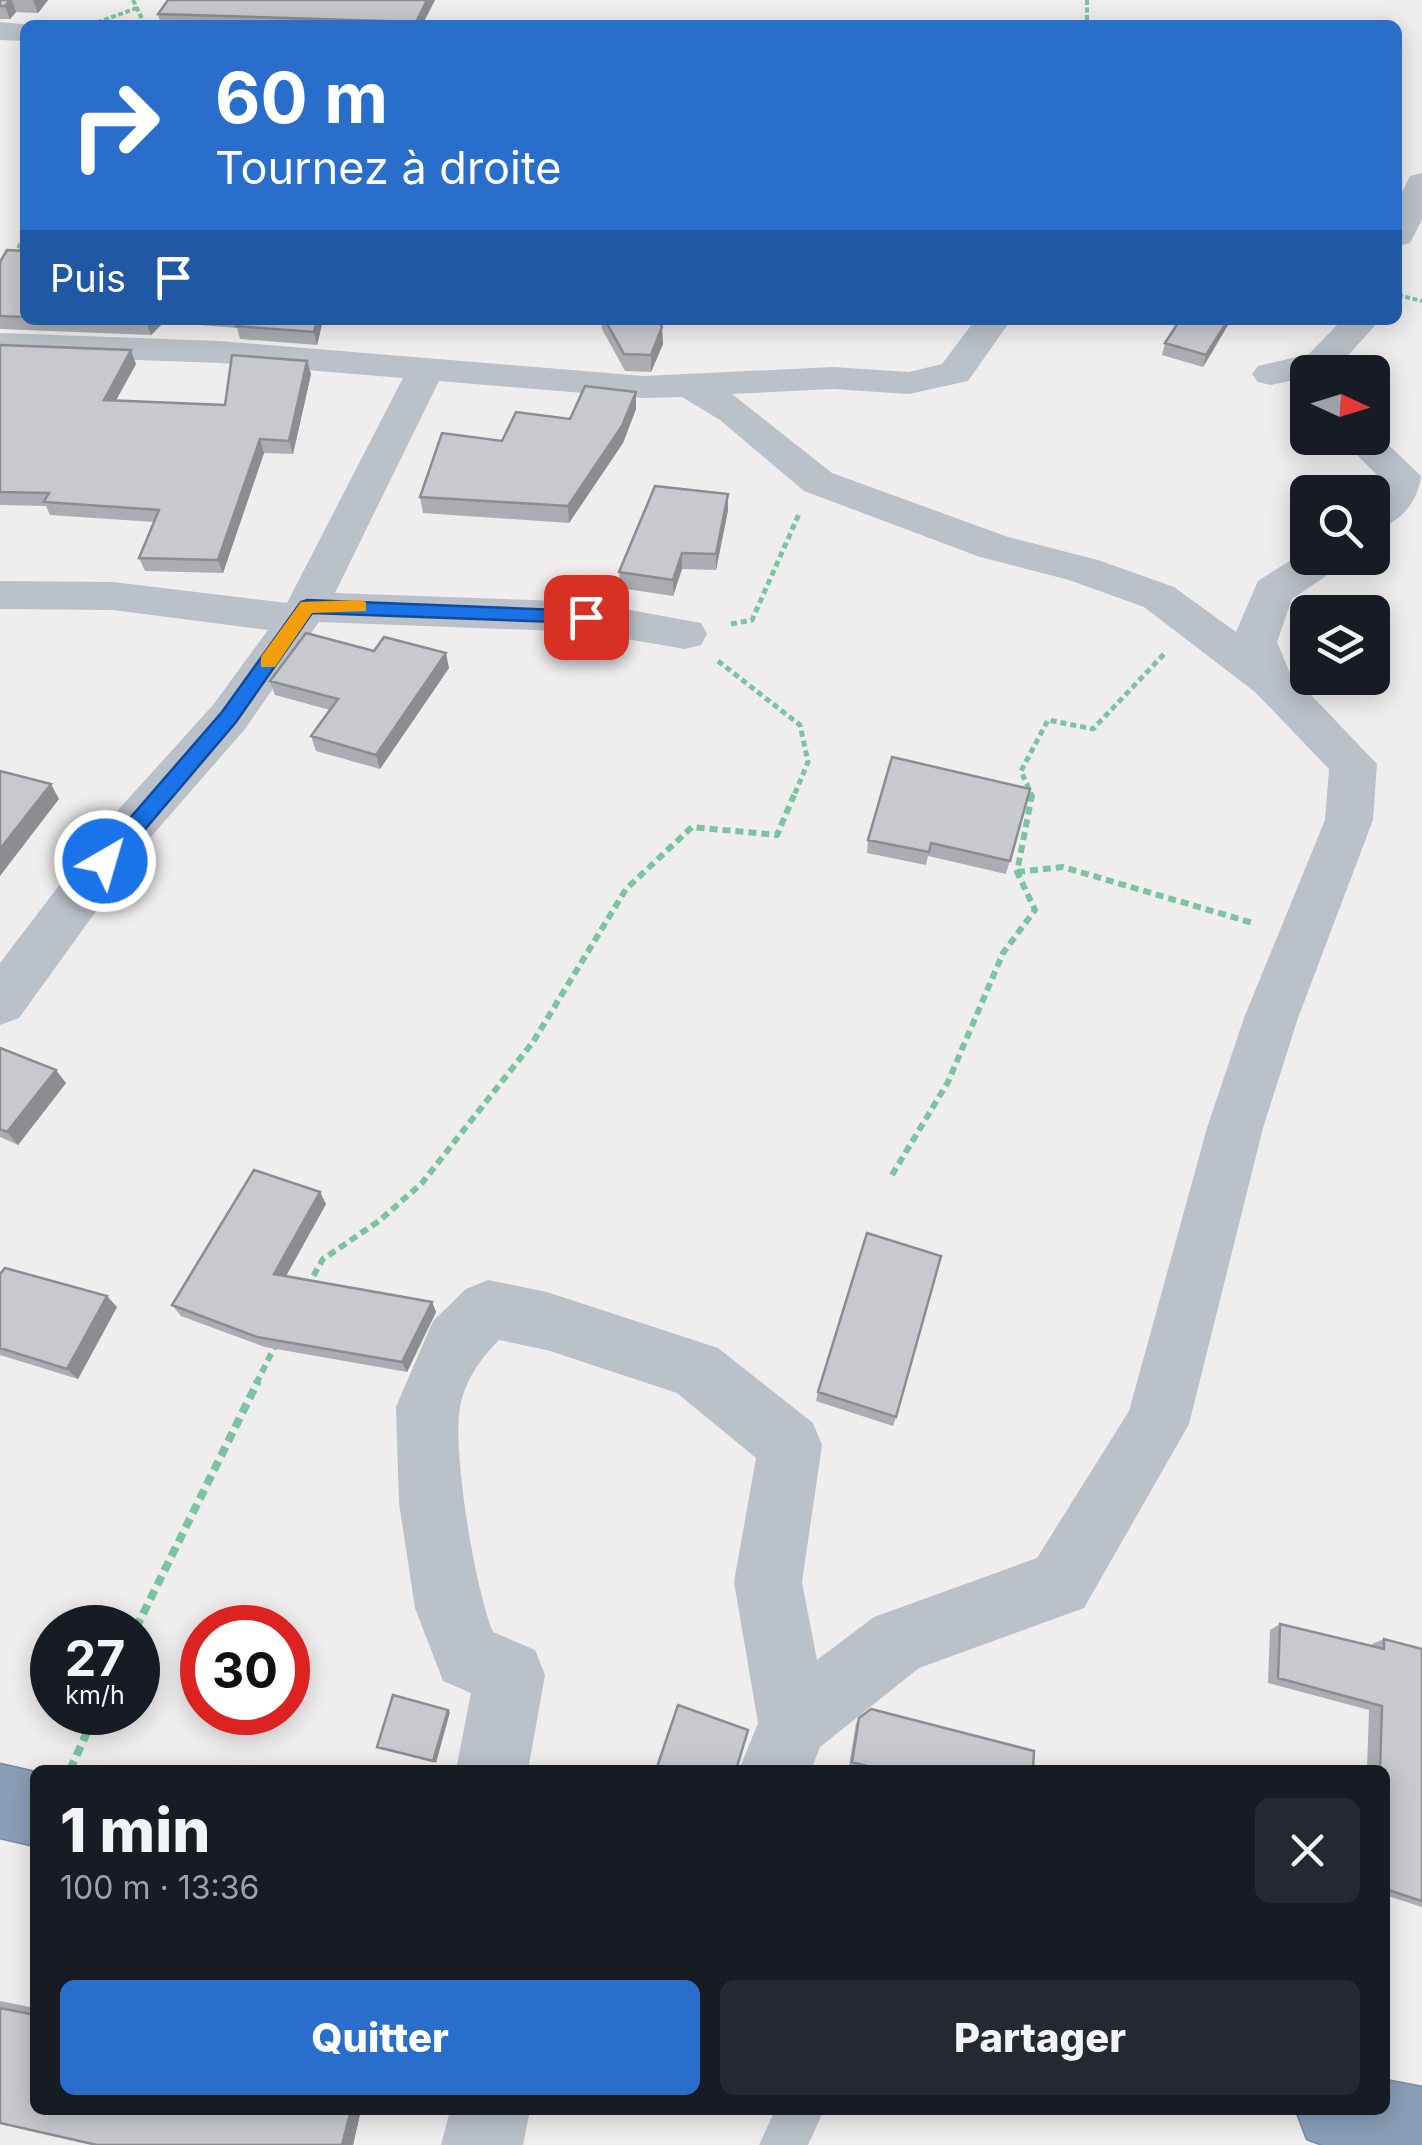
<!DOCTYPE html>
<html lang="fr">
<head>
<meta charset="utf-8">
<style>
	:root { --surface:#171b24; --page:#242831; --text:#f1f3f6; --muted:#9ea1a6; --accent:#2a6ecc }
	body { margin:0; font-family:Inter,sans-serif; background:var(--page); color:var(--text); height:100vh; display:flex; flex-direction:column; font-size:38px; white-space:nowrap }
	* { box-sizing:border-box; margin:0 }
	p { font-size:32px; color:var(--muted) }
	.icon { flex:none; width:55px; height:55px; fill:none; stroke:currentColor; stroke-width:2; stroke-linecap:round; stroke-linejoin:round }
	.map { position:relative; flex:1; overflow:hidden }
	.side { position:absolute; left:30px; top:1765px; width:1360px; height:350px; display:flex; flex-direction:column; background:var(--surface); border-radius:15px; box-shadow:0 5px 25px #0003 }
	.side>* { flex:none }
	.banner { position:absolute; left:20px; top:20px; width:1382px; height:305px; border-radius:15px; box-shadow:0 5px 25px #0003; background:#2a6ecc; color:#fff; overflow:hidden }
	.needle { width:65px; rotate:94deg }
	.tools { position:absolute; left:1290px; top:355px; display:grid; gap:20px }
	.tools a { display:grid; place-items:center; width:100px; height:100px; border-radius:15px; background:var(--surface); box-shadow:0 5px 25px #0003; font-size:50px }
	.speed { position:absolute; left:30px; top:1605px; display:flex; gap:20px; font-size:50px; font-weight:700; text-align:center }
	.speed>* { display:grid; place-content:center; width:130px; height:130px; border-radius:50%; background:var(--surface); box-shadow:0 5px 25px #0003; line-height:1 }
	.speed small { font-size:25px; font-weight:400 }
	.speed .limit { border:15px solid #d22; background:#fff; color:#111 }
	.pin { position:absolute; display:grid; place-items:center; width:85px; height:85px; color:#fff; margin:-42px; border-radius:20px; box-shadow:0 5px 15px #0006 }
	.me { position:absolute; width:110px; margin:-55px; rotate:38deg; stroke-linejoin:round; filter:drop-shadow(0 0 8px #0008) }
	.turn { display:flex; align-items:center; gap:35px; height:210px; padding:0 30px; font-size:45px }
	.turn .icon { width:130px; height:130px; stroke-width:2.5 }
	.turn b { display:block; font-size:70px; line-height:85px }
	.then { display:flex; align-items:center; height:95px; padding:0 30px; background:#0003; gap:20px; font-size:38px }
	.round { display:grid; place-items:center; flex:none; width:105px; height:105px; border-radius:15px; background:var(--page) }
	.summary { display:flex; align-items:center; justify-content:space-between; height:170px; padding:0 30px }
	h1 { font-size:60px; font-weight:800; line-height:75px }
	.primary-button { display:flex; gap:20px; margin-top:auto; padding:20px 30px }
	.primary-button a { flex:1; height:115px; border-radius:15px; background:var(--accent); color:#fff; font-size:40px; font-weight:800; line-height:115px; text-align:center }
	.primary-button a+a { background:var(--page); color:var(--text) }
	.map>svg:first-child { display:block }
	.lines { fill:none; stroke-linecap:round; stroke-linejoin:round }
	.highway-casing { stroke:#748aa3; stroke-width:3 }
	.path-far3 { stroke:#7ac4a1; stroke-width:4; stroke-dasharray:5 2.5; stroke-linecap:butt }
	.path-far2 { stroke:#7ac4a1; stroke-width:5; stroke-dasharray:6 4; stroke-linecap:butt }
	.path-far1 { stroke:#7ac4a1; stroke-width:6; stroke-dasharray:8 5; stroke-linecap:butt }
	.path { stroke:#7ac4a1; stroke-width:8; stroke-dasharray:10 6; stroke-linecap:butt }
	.lane { fill:#bac1c8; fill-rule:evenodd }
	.street { fill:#bac1c8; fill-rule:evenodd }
	.highway { fill:#899fb7; fill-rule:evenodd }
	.wall { fill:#abadb2 }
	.shaded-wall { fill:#8b8d91 }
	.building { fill:#c7c9cf; stroke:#8b8d91; stroke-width:2.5 }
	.route { fill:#1a73e8; stroke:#114b97; stroke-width:2.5 }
	.slow { fill:#f59e0b }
</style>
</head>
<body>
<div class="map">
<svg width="1422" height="2145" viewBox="0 0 1422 2145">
	<rect width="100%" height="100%" fill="#efeded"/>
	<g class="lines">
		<defs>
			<path id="highway" d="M0 1764 35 1772V1846L0 1838Z
				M1385 2080 1422 2087V2145H1323L1307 2139 1296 2110H1385Z"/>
		</defs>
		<use href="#highway" class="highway-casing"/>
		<path class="path-far3" d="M133 0 145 25
			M1087 0V25
			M90 25 137 8
			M15 255 25 234
			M1398 295 1422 301"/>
		<path class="path-far2" d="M731 624 752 620 799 514
			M718 661 800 725 808 762 793 798
			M1033 798 1021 771 1048 720 1093 729 1165 653"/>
		<path class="path-far1" d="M1017 872 1063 867 1253 923
			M892 1175 948 1082 1003 953 1035 910 1017 872 1032 795
			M307 1287 323 1259 379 1221 422 1183 533 1042 626 889 692 827 777 835 794 795
			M256 1384 277 1342"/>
		<path class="path" d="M136 1628 258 1381
			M70 1770 96 1712"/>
		<path class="lane" d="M775 2110H824L808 2145H759Z"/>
		<path class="street" d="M0 22 32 25H25V41L0 40Z
			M1422 173V220L1410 243 1398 246V200L1410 176Z
			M975 320H1011L968 381 909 394 833 389 732 394 832 473 1008 537 1098 560 1174 587 1236 632 1258 581 1308 549V558H1344L1338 568 1292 599 1277 642 1290 673 1377 764 1373 820 1298 1018 1263 1128 1189 1424 1084 1608 919 1668 820 1747 811 1770H739L758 1723 734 1582 756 1458 677 1393 547 1350 499 1340C481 1358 465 1380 460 1407 452 1451 475 1589 493 1632L535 1650 545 1675 528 1770H456L471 1693 443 1681 415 1608 399 1503 396 1407 433 1321 466 1289 488 1280 547 1292 718 1348 813 1423 822 1445 802 1582 817 1660 874 1617 1037 1558 1129 1411 1207 1128 1244 1018 1325 820 1329 769 1255 692 1144 607 1069 580 980 557 804 491 720 420 682 397 644 398 439 381 335 593 586 602 701 623 707 634 701 645 685 649 586 632 319 622 245 729 143 846 19 1018 0 1025V963L109 820 213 705 268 630 113 610 0 609V581L113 582 287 603 403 378 220 363 0 355V333L220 341 644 376 833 367 909 372 942 364Z
			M1342 320H1380L1335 370 1308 372V377L1271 385 1258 382 1252 374 1258 366 1309 354Z
			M1372 429 1421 476C1418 503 1399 524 1372 531V496L1381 479 1340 438H1372Z
			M450 2110H530L523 2145H441Z"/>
		<use href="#highway" class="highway"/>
	</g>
	<path class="wall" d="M0 0H48L38 13 16 12 10 19H0Z
		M435 0 422 25H161L158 14Z
		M25 251V320H323L317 345 240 339 237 328 164 322 151 335 0 329V331V262Z
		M601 320H657L663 344 651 372 625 371 602 329Z
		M1231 320 1203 367 1162 355 1165 343Z
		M0 345 136 364 116 400 225 405 307 361 311 374 293 454 264 453 223 573 145 571 139 558 154 522 50 515 46 506 0 505Z
		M636 409 623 443 569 523 423 513 420 497 502 441 570 419Z
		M728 510 716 570 682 569 673 596 620 588 619 572Z
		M374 651 449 668 380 769 316 751 311 736 330 710 275 695 270 681Z
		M1030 789 1006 874 928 856 926 865 867 853 868 840Z
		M0 1048 66 1083 18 1145 0 1137Z
		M320 1192 326 1204 286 1276 432 1302 436 1312 407 1372 265 1347 181 1316 172 1305Z
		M0 1274 117 1307 78 1379 0 1355Z
		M818 1392 896 1417 893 1426 816 1401Z
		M1280 1624 1372 1646V1644L1384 1639 1422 1649V1907L1385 1895V1770H1367L1369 1710 1268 1683 1270 1630Z
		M859 1718 1033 1770H865L849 1766 856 1723Z
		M0 2001 35 2008V2110H361L353 2145 0 2123Z"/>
	<path class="shaded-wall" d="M10 0H12L16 12 10 19 5 6Z
		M33 0H48L38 13Z
		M427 0H435L422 25H416V22Z
		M148 320H164V322L151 335 146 322Z
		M317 320H323L317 345 314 332Z
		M1228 320H1231L1203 367 1206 355Z
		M662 327 663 344 651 372V355Z
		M131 350 136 364 109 413 104 400Z
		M307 361 311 374 293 454 289 441Z
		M636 392V409L623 443 569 523 568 506Z
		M260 439 264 453 223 573 218 560Z
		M728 494V510L716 570V554Z
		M682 553V569L673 596V580Z
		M446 653 449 668 380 769 376 755Z
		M51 784 59 799 0 876V849Z
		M56 1070 66 1083 18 1145 7 1132Z
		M320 1192 326 1204 281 1285 274 1274Z
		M107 1296 117 1307 78 1379 67 1369Z
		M432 1302 436 1312 407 1372 402 1362Z
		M448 1710 450 1712 436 1763 433 1761Z
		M351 2110H361L353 2145H342Z"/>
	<path class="building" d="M0 0H10L5 6H0Z
		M168 0H427L416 22 158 14Z
		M7 250 25 251V317L0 316V262Z
		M104 320H148L146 322Z
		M237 320H317L314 332 236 326Z
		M605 320H657L662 327 651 355 624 354Z
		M1180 320H1228L1206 355 1165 343Z
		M0 345 131 350 104 400 225 405 232 355 307 361 289 441 260 439 218 560 139 558 159 510 44 502 49 493 0 492Z
		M585 386 636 392 622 426 568 506 420 497 442 433 502 441 516 412 570 419Z
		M655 486 728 494 716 554 682 553 673 580 619 572Z
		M306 633 374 651 384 637 446 653 376 755 311 736 338 699 270 681Z
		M892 757 1030 789 1010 861 931 843 929 852 868 840Z
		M0 771 51 784 0 849Z
		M0 1048 56 1070 7 1132 0 1129Z
		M254 1170 320 1192 274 1274 432 1302 402 1362 257 1337 172 1305Z
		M867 1233 941 1256 896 1417 818 1392Z
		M5 1268 107 1296 67 1369 0 1348V1274Z
		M1280 1624 1384 1649V1639L1422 1649V1901L1385 1889V1770H1380L1382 1706 1278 1678Z
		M393 1695 448 1710 433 1761 377 1747Z
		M678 1705 748 1730 736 1770H656Z
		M871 1709 1034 1751 1033 1770H882L852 1762 859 1718Z
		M0 2008 35 2015V2110H351L342 2145H97L0 2123Z"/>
	<path class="route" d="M307 600 586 611 595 617 586 623 312 613 236 722 113 867H98V855L222 712 301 602Z"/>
	<path class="slow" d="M360 600 366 602V611L312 613 275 667H261V657L301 602Z"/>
</svg>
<div class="tools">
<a><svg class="needle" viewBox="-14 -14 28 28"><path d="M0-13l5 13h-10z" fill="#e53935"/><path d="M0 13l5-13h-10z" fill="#9ea1a6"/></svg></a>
<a><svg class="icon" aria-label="search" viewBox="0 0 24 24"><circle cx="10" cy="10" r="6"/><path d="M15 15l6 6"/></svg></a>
<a><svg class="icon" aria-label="layers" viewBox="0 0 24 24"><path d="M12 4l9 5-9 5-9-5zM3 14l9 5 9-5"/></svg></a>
</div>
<div class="speed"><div>27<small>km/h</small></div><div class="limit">30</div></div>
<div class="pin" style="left:586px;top:617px;background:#d93025"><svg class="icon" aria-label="arrive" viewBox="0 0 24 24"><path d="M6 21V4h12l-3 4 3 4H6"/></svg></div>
<svg class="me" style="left:105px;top:861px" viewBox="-20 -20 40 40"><circle r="17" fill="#1a73e8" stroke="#fff" stroke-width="3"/><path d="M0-11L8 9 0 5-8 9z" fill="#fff"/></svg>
<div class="banner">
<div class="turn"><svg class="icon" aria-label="right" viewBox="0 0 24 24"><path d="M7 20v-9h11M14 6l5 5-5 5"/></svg><div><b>60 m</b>Tournez à droite</div></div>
<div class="then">Puis<svg class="icon" aria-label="arrive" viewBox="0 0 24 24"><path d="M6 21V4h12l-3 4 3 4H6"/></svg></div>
</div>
<section class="side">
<div class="summary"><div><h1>1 min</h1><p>100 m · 13:36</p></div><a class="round"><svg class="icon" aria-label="close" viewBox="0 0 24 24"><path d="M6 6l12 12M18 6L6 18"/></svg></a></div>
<div class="primary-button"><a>Quitter</a><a>Partager</a></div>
</section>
</div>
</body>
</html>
